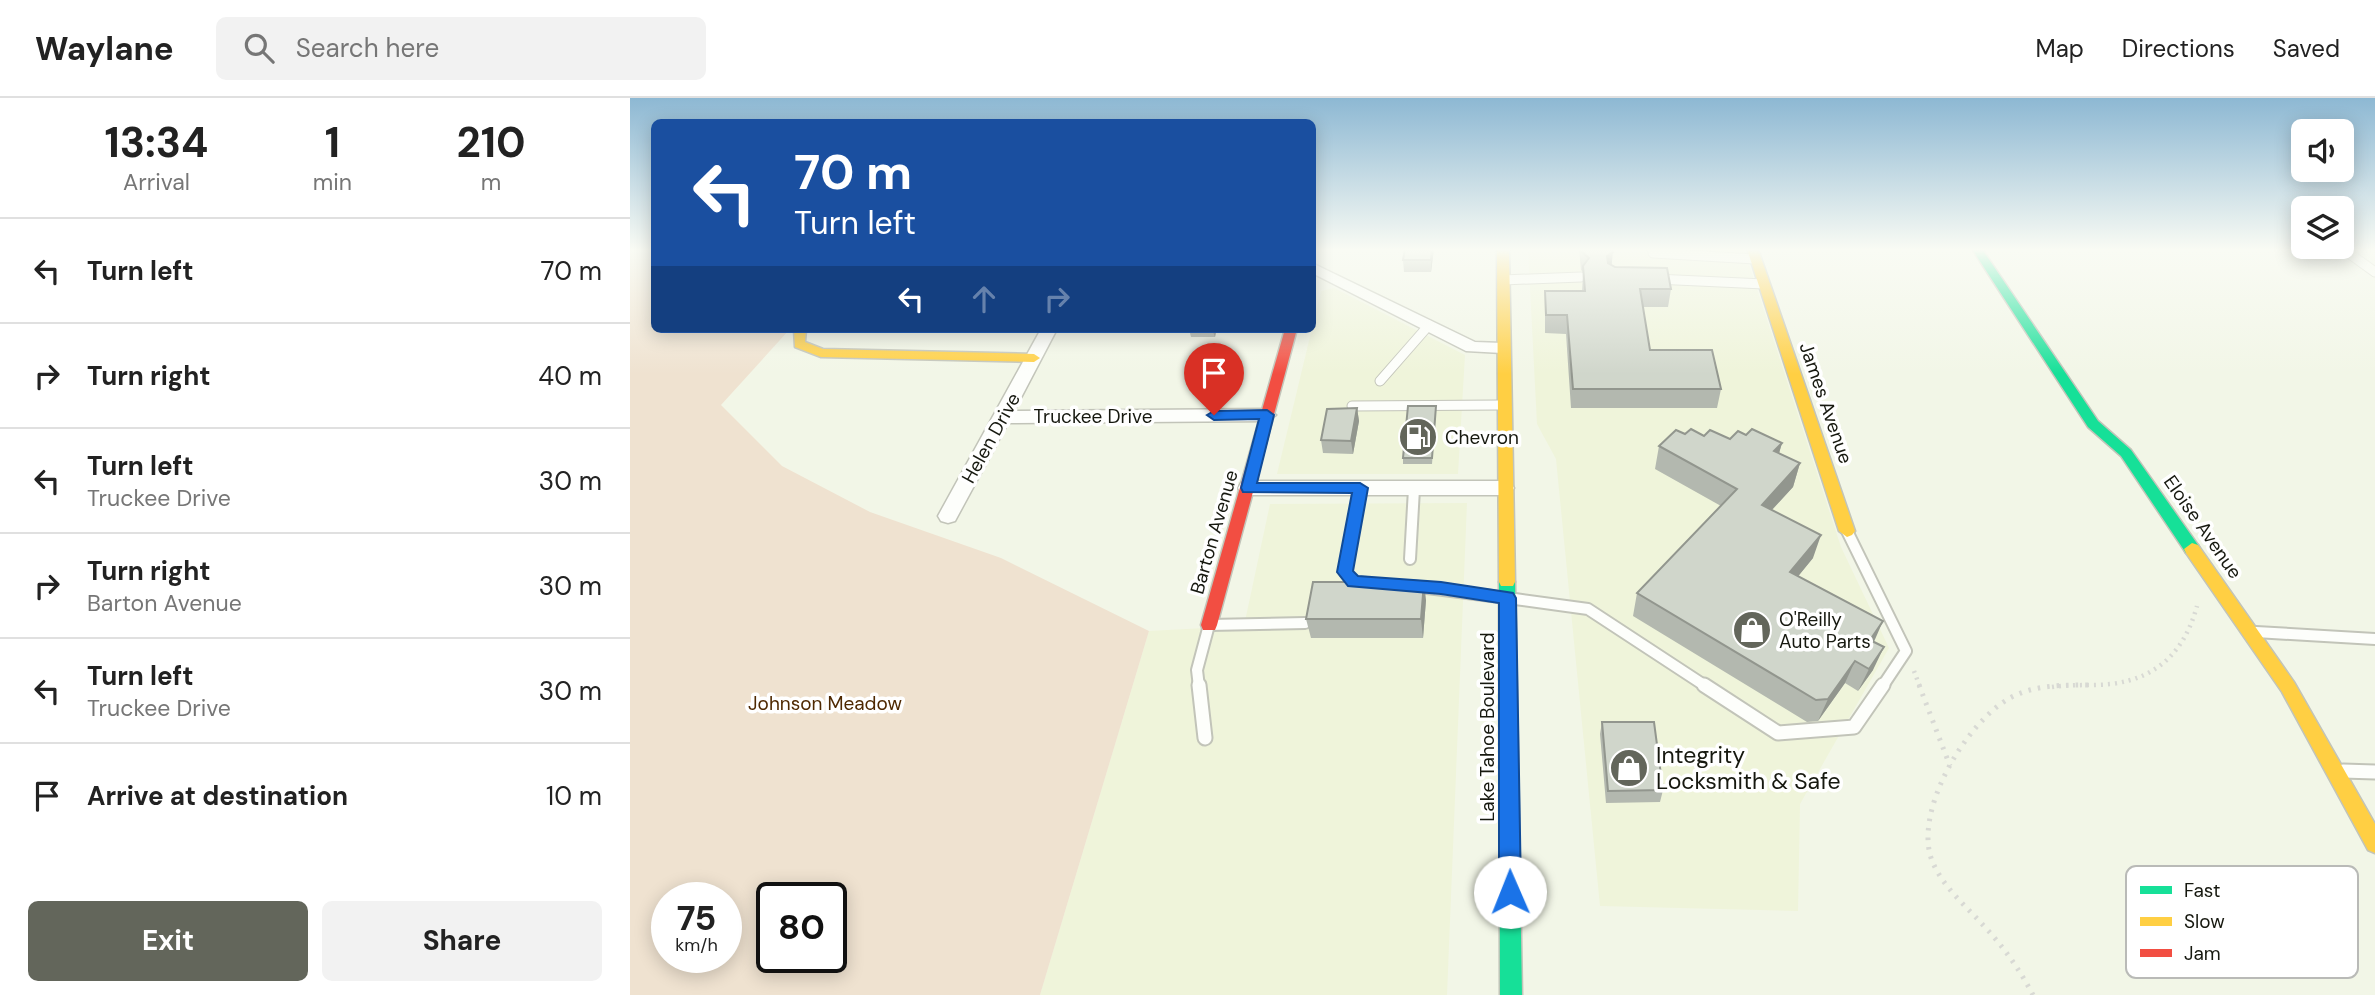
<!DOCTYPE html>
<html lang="en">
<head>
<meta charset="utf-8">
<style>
	:root { --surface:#fff; --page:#f2f2f2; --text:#222; --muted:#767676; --line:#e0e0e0; --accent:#63665b }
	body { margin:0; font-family:"DM Sans",sans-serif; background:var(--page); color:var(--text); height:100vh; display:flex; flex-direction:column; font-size:26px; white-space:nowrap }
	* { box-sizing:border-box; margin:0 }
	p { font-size:23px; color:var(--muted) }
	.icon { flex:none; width:38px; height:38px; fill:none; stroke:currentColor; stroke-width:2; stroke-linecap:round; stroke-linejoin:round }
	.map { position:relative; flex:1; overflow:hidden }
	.panel { display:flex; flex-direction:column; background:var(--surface); width:630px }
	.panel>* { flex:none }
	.banner { position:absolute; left:21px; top:21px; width:665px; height:214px; border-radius:10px; box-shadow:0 4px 18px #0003; background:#1a4fa0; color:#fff; overflow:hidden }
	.fabs { position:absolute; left:1661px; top:21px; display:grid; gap:14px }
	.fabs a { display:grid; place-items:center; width:63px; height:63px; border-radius:10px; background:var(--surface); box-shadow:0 4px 18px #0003; font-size:35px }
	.speed { position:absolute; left:21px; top:784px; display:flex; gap:14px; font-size:35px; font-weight:700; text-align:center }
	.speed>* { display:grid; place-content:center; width:91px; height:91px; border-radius:50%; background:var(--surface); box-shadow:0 4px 18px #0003; line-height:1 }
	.speed small { font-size:18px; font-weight:400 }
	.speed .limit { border:4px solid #111; border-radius:10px; background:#fff; color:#111 }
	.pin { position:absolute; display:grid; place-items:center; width:60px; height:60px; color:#fff; margin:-72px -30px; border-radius:50% 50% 50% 0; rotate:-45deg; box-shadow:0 0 7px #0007 }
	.pin .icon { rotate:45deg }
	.me { position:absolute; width:77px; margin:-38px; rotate:359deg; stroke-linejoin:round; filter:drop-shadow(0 0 5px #0008) }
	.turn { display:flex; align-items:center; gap:24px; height:147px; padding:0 28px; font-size:32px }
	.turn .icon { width:91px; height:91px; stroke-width:2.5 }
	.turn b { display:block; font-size:49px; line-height:60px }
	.lanes { display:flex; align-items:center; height:66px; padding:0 28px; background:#0003; justify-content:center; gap:35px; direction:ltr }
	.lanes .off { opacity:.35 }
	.eta { display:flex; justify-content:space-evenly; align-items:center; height:119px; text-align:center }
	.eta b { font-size:42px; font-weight:700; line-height:49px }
	.button { display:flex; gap:14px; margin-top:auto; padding:14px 28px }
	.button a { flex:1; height:80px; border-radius:10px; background:var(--accent); color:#fff; font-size:28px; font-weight:700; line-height:80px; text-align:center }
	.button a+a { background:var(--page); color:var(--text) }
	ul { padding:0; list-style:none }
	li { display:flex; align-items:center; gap:21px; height:105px; padding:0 28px; border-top:2px solid var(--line) }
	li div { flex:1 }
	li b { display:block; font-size:26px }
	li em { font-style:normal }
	header { display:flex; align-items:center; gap:42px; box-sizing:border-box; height:98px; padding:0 35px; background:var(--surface); border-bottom:2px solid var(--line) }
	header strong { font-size:33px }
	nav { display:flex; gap:38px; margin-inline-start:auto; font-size:24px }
	.search { width:490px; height:63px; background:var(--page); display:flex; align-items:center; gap:18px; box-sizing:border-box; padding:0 24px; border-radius:10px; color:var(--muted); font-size:26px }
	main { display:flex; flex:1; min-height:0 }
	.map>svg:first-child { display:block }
	.built { fill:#eff4da }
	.green { fill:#efe2d0; fill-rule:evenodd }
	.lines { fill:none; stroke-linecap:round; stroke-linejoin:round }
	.lane-far2-casing { stroke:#c2c4b9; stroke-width:11 }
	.lane-far1-casing { stroke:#c2c4b9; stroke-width:14 }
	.lane-casing { stroke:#c2c4b9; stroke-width:17 }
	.street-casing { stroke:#c2c4b9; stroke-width:3 }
	.fast-casing { stroke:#c2c4b9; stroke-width:3 }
	.slow-casing { stroke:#c2c4b9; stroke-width:3 }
	.jam-casing { stroke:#c2c4b9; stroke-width:3 }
	.path-far1 { stroke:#d8d9d4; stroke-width:4.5; stroke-dasharray:2 5; stroke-linecap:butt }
	.path { stroke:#d8d9d4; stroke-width:5; stroke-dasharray:2.5 7; stroke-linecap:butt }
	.lane-far2 { stroke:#fdfefb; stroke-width:9 }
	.lane-far1 { stroke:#fdfefb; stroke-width:10 }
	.lane { stroke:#fdfefb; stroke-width:13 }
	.street { fill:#fdfefb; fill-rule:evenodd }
	.fast { fill:#16e098; fill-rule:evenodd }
	.slow { fill:#ffcf43; fill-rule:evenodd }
	.jam { fill:#f24e42; fill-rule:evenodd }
	.wall { fill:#b3b8af }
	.shaded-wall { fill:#92968e }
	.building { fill:#d0d6cb; stroke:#92968e; stroke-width:2 }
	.route { fill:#1a73e8; stroke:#114b97; stroke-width:2 }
	.labels { text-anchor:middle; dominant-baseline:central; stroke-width:7; stroke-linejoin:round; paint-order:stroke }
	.street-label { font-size:19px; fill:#16180f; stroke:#fff }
	.poi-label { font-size:19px; fill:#16180f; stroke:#fff; text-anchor:start }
	.park-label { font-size:19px; fill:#4e2801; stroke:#fff }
	.near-poi-label { font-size:23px; fill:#16180f; stroke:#fff; text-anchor:start }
	.key { fill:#fff; stroke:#b9bab7; stroke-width:2 }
	.key-label { font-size:19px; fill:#16180f }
</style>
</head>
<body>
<header>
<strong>Waylane</strong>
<div class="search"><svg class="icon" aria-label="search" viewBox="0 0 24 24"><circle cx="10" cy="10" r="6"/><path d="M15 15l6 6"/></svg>Search here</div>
<nav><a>Map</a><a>Directions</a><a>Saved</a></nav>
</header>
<main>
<section class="panel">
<div class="eta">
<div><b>13:34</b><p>Arrival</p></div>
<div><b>1</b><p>min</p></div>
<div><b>210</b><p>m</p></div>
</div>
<ul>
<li><svg class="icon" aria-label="left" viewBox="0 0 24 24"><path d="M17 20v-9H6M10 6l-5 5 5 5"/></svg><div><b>Turn left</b></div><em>70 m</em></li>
<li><svg class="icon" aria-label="right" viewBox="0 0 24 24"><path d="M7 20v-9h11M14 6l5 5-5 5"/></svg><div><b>Turn right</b></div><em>40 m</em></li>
<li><svg class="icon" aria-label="left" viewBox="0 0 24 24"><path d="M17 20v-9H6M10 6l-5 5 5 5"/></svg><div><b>Turn left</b><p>Truckee Drive</p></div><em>30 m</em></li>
<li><svg class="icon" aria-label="right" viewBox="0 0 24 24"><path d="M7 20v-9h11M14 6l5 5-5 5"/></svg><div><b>Turn right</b><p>Barton Avenue</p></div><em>30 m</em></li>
<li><svg class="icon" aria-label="left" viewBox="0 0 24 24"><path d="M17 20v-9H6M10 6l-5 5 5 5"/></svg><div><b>Turn left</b><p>Truckee Drive</p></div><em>30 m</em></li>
<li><svg class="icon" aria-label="arrive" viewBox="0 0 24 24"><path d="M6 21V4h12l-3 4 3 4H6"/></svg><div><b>Arrive at destination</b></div><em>10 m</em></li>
</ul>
<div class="button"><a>Exit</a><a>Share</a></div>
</section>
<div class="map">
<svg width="1745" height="897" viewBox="0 0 1745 897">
	<rect width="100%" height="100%" fill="#f2f6e7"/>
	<path class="built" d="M898 151H1114L1211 449 1259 550 1170 706 1168 813 970 808 926 361 907 326Z
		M704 190 835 257 828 376H647L691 193Z
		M837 405 817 897H410L519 533 614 528 640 406Z"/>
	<path class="green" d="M0 151H24V231H160L91 307 152 368 240 414 371 460 519 533 410 897H0ZM37 800H96V859H37ZM142 800H201V859H142Z"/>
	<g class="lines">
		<defs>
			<path id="lane-far2" d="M1022 151 1023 155 1125 161
				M1713 151 1745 174
				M1025 181 1134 186
				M873 182 951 179
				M750 283 799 227
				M722 308 870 307"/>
			<path id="lane-far1" d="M730 390 715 474 724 484 737 485
				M1217 433 1276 553 1252 589
				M780 461 784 391
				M781 488 869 499
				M885 501 958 511 1077 589
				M1626 534 1745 541
				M569 589 567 572 579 527 675 525"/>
			<path id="lane" d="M569 587 575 640
				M1074 587 1148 635 1224 629 1253 587
				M1713 673 1745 674"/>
			<path id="street" d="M682 165 845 244 872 245 880 250 872 255 836 253 682 175Z
				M411 231H427L384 313 637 311 646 317 637 323 378 325 325 423 318 425 311 423 308 418Z
				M618 383H874L881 385 884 390 881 395 874 397H618L611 395 608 390 611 385Z"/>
			<path id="fast" d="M1342 151H1352L1468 323 1501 352 1568 447 1570 451 1568 455H1556L1491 358 1458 329Z
				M877 478 883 480 885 484 892 897H870L869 484 871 480Z"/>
			<path id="slow" d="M867 151H879L885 484 883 488H871L869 484Z
				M1117 151H1128L1225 433 1222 437 1217 439 1209 433Z
				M164 231H176L175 244 193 251 404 256 410 260 404 264 191 259 165 249Z
				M1562 445 1568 447 1664 584 1745 726V755L1738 752 1652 594 1556 455 1554 451Z"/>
			<path id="jam" d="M655 231H667L587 527 585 532H573L571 527Z"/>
		</defs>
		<use href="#lane-far2" class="lane-far2-casing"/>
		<use href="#lane-far1" class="lane-far1-casing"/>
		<use href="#lane" class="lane-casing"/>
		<use href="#street" class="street-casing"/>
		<use href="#fast" class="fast-casing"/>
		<use href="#slow" class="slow-casing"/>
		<use href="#jam" class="jam-casing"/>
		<path class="path-far1" d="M1284 573 1290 589
			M1422 589C1442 586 1462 588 1481 586 1529 580 1555 552 1567 508"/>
		<path class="path" d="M1289 587 1320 668
			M1403 897C1390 872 1373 848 1353 827 1335 807 1314 790 1303 765 1281 716 1336 624 1380 600 1405 586 1436 587 1464 587"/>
		<use href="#lane-far2" class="lane-far2"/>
		<use href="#lane-far1" class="lane-far1"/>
		<use href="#lane" class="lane"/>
		<use href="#street" class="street"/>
		<use href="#fast" class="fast"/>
		<use href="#slow" class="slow"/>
		<use href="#jam" class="jam"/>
	</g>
	<path class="wall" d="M804 151 801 174H774L773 162Z
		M949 151H982V167L1041 191 1038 209H1013L1020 252 1091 291 1087 310H941L936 236 915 235V193H952L953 174 951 172Z
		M559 231H612L611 235 586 234 585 239H561Z
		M727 310 729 323 723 356 693 355 691 342Z
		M806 314 802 366H773V360Z
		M1055 336 1100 341 1116 337 1152 345 1149 355 1170 365 1163 389 1142 412 1183 460 1168 478 1244 544 1243 572 1228 593 1215 585 1188 623 1177 624 1003 518 1007 495 1091 408 1025 371 1029 348Z
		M796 502 793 540H681L676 521Z
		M972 624 1033 692 1030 704 976 705 970 636Z"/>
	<path class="shaded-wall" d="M802 151H804L801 174V162Z
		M983 154 981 172 976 176 977 158Z
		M582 231H585L586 234 585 239Z
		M727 310 729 323 723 356 721 343Z
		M1152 345 1145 369 1144 353Z
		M1170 365 1163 389 1125 430 1132 407Z
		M1191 437 1183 460 1153 497 1160 474Z
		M794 484 796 502 793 540 791 521Z
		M1253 523 1243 546 1240 542Z
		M1254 549 1243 572 1228 593 1239 571Z
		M1225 563 1215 585 1188 623 1198 601Z"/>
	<path class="building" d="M775 151H802L801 162H773Z
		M951 151H982L983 154 977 158 978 165 985 169 1037 170 1041 191H1010L1020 252H1082L1091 291H943L937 217H916L915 193H955L953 168 959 160 952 154Z
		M778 308H806L802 360H773Z
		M727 310 721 343 691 342 697 311Z
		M1061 331 1074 338 1080 332 1100 341 1108 333 1116 337 1122 331 1152 345 1144 353 1170 365 1132 407 1191 437 1160 474 1253 523 1240 542 1254 549 1239 571 1225 563 1198 601 1186 602 1007 495 1107 391 1029 348 1046 332 1055 336Z
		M683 484H794L791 521H676Z
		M972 624H1024L1033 692 978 693Z"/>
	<linearGradient id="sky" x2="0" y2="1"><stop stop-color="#8db8d3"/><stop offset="0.55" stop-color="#f9fbf4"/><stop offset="1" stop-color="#f9fbf4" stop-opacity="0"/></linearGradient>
	<rect width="1745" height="276" fill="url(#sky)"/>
	<path class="route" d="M637 312 644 317 627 385H730L738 390 723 473 728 478 811 484 877 494 883 495 886 500 891 794 888 801 880 804 873 801 869 794V505L811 496 718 488 707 474 722 395 613 394 611 390 629 321 584 322 577 317 584 313Z"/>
	<defs>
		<symbol id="fuel-disc" viewBox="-11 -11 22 22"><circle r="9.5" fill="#63665b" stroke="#fff"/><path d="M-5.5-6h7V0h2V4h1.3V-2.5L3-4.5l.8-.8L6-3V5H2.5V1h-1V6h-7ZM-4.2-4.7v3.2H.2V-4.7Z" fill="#fff"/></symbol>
		<symbol id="shop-disc" viewBox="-11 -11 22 22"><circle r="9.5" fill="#63665b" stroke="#fff"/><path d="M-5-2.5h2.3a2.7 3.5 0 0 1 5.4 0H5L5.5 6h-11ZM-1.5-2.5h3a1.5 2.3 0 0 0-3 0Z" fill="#fff"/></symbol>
	</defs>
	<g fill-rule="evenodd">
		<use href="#fuel-disc" x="766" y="317" width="44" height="44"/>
		<use href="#shop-disc" x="1100" y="510" width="44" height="44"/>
		<use href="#shop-disc" x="977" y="648" width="44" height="44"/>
	</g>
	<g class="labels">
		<g class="street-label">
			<text transform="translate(1196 305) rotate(71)">James Avenue</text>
			<text x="463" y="318">Truckee Drive</text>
			<text transform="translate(361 340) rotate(-61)">Helen Drive</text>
			<text transform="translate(1573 429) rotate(55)">Eloise Avenue</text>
			<text transform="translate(584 434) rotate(-74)">Barton Avenue</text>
			<text transform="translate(857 629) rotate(-90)">Lake Tahoe Boulevard</text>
		</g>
		<g class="poi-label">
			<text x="815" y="339">Chevron</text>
			<text x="1149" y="521">O'Reilly<tspan x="1149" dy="22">Auto Parts</tspan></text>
		</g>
		<g class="park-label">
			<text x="195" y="605">Johnson Meadow</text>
		</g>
		<g class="near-poi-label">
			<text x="1026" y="657">Integrity<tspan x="1026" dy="26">Locksmith &amp; Safe</tspan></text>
		</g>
	</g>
	<rect x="1496" y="768" width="232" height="112" rx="10" class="key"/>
	<rect x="1510" y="788" width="32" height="8" fill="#16e098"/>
	<rect x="1510" y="819" width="32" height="9" fill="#ffcf43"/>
	<rect x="1510" y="851" width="32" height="8" fill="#f24e42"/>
	<g class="key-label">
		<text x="1554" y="799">Fast</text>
		<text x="1554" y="830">Slow</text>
		<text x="1554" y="862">Jam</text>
	</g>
</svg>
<div class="fabs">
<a><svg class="icon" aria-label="sound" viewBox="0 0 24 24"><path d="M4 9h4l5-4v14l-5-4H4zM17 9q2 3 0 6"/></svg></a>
<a><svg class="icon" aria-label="layers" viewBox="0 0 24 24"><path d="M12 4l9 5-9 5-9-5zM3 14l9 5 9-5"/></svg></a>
</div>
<div class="speed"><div>75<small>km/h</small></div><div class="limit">80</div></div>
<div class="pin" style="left:584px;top:317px;background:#d93025"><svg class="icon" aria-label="arrive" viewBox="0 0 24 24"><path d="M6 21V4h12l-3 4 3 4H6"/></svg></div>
<svg class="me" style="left:880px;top:794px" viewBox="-20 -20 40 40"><circle r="19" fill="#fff"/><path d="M0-13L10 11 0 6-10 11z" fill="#1a73e8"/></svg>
<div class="banner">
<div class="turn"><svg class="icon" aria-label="left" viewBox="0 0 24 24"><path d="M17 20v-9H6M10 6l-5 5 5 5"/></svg><div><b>70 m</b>Turn left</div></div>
<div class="lanes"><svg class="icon" aria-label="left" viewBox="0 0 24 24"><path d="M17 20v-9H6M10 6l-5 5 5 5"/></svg><svg class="icon off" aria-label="ahead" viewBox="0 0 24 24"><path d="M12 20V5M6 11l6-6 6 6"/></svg><svg class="icon off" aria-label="right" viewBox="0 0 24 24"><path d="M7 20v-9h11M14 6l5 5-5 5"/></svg></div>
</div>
</div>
</main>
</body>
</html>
